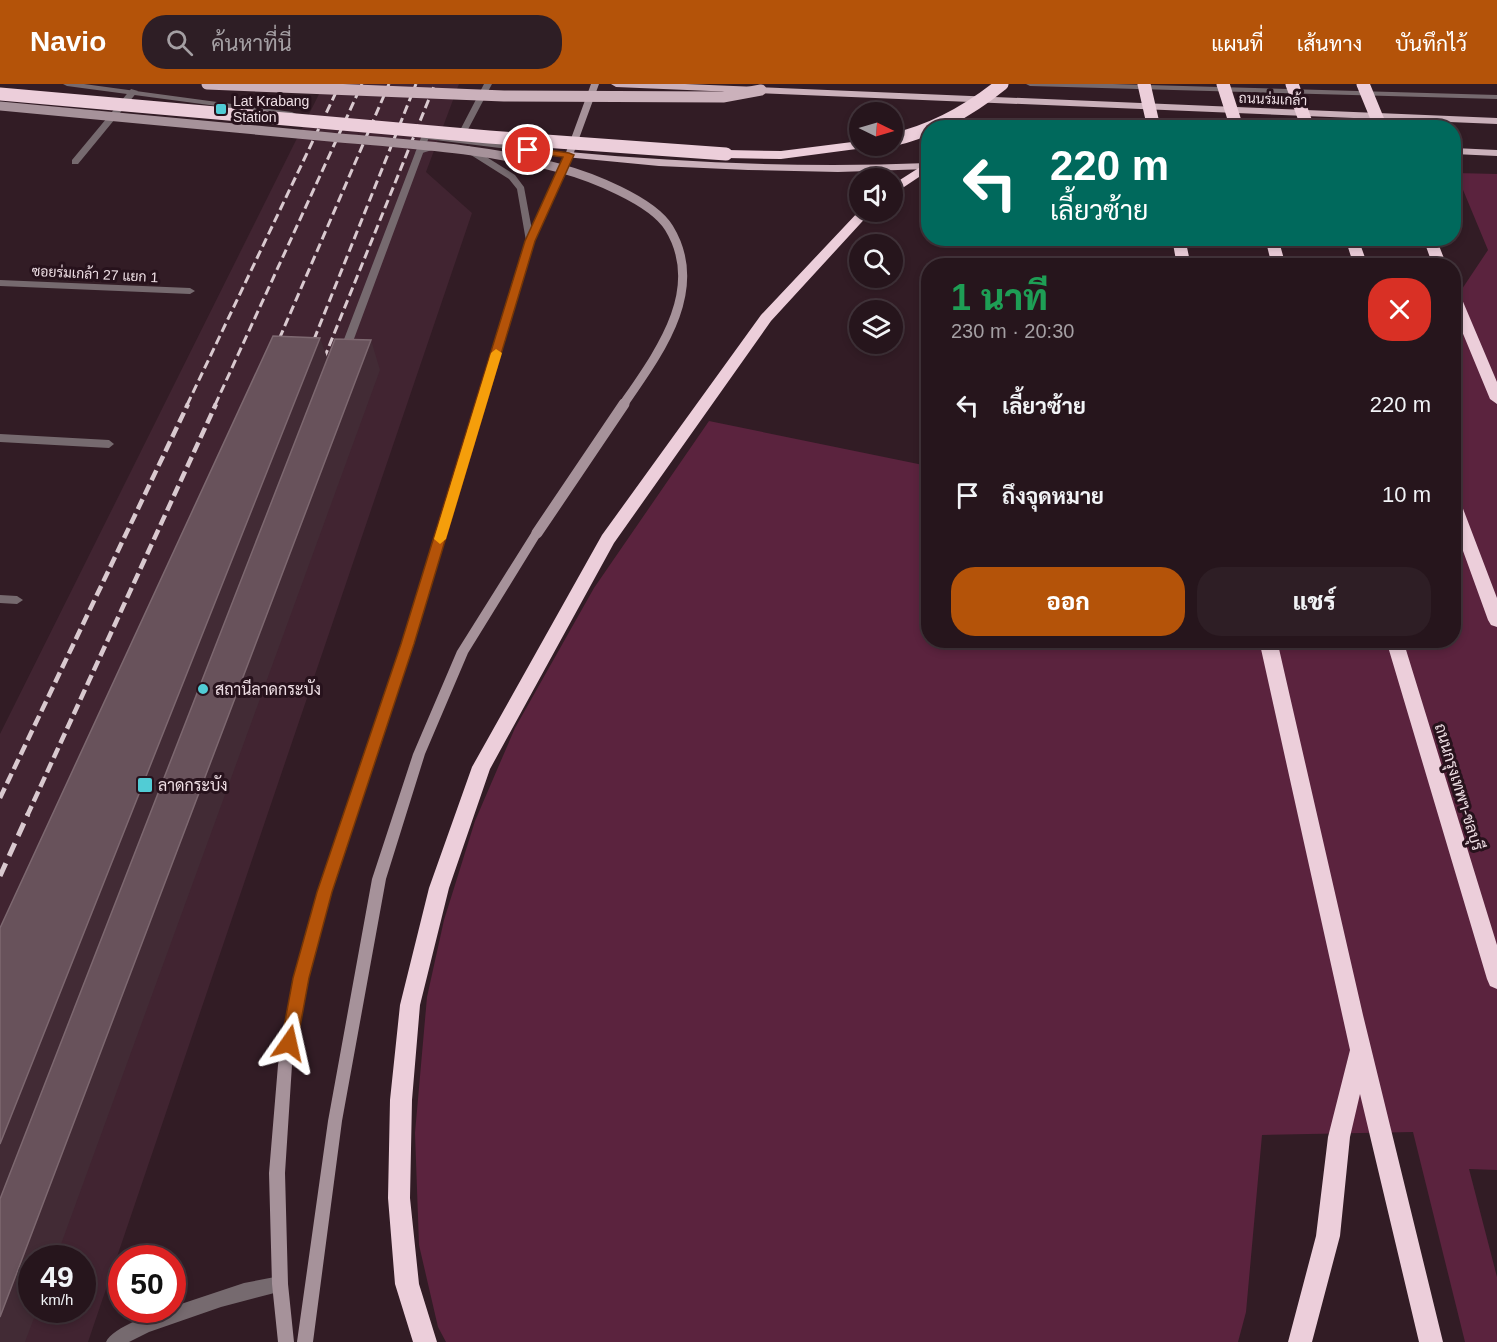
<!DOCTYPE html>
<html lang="th">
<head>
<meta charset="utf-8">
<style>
	:root { --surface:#26151c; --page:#2e1e25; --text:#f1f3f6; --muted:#a49fa3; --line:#42343b; --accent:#b45309 }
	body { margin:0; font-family:Helvetica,Sarabun,sans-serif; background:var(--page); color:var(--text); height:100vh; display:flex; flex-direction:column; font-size:22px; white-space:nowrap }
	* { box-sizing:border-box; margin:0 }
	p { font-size:20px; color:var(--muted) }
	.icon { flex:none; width:33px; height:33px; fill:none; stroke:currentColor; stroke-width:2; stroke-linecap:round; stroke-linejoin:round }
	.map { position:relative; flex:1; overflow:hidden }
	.panel { position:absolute; left:921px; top:174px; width:540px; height:390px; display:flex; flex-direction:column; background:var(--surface); border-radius:24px; box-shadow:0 3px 9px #0003,0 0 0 2px var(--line) }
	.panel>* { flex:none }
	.hud { position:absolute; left:921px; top:36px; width:540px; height:126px; border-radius:24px; box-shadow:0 3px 9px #0003,0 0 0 2px var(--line); background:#00695c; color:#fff; overflow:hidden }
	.needle { width:39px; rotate:95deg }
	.controls { position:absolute; left:849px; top:18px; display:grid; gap:12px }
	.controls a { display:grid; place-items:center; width:54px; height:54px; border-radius:50%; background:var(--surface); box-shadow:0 3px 9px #0003,0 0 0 2px var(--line); font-size:30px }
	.speed { position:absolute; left:18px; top:1161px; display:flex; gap:12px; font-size:30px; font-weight:700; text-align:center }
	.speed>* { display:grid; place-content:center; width:78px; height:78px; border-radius:50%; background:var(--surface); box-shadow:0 3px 9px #0003,0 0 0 2px var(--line); line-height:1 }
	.speed small { font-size:15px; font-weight:400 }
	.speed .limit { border:9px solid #d22; background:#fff; color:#111 }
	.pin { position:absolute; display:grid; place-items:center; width:51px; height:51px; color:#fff; margin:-26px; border:3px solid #fff; border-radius:50%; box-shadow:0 2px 6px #0007 }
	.me { position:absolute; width:66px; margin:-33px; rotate:11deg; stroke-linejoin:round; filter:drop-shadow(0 0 4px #0008) }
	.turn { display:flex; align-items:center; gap:21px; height:126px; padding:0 30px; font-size:27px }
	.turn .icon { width:78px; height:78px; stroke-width:2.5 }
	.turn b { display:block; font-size:42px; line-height:51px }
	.round { display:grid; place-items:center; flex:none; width:63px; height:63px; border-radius:24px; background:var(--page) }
	.summary { display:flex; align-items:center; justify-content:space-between; height:102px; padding:0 30px }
	h1 { font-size:36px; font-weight:800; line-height:45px; color:#1e9e55 }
	.action { display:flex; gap:12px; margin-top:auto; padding:12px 30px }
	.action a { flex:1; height:69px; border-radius:24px; background:var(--accent); color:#fff; font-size:24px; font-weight:800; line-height:69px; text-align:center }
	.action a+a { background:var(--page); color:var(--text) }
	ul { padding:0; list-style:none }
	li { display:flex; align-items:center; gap:18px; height:90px; padding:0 30px }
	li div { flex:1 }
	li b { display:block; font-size:22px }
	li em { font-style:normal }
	header { display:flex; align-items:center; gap:36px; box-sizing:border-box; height:84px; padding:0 30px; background:var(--accent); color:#fff }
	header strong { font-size:28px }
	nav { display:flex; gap:33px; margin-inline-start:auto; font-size:21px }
	.search { width:420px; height:54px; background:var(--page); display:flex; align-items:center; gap:15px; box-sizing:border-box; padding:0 21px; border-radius:24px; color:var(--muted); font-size:22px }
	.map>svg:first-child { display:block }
	.built { fill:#412431; fill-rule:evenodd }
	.green { fill:#5b233e }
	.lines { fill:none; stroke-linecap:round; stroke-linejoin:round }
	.lane { fill:#766a6f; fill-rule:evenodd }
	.street { fill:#766a6f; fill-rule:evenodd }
	.secondary { fill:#a6929a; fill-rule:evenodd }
	.primary { fill:#cbb1bb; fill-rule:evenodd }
	.highway { fill:#ecceda; fill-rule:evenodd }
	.rail-far2 { stroke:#d9c9cf; stroke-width:3; stroke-dasharray:9 4.5; stroke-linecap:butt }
	.rail-far1 { stroke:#d9c9cf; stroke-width:4.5; stroke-dasharray:11 5; stroke-linecap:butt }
	.rail { stroke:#d9c9cf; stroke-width:5; stroke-dasharray:14 8; stroke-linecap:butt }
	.secondary-bridge-far1 { stroke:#a6929a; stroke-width:9 }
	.secondary-bridge { stroke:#a6929a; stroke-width:11 }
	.primary-bridge { stroke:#cbb1bb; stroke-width:11 }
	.highway-bridge { stroke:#ecceda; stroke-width:13 }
	.shaded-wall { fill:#422b35 }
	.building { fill:#68525b; stroke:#7d6870; stroke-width:1.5 }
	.route { fill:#b45309; stroke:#753606; stroke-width:1.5 }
	.slow { fill:#f59e0b }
	.poi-dot { fill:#51ccd5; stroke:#27121c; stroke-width:2 }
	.labels { text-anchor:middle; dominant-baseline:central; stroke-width:6; stroke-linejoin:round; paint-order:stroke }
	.far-street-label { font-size:14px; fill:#eedee4; stroke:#27121c }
	.far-poi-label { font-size:14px; fill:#eedee4; stroke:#27121c; text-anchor:start }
	.poi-label { font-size:16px; fill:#eedee4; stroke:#27121c; text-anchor:start }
	.street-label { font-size:16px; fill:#eedee4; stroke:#27121c }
</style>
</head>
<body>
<header>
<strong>Navio</strong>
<div class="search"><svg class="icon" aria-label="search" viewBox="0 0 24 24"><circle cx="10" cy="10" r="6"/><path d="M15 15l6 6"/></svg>ค้นหาที่นี่</div>
<nav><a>แผนที่</a><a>เส้นทาง</a><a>บันทึกไว้</a></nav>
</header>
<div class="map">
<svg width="1497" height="1258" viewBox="0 0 1497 1258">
	<rect width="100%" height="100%" fill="#321c25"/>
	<path class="built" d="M324 0H459L426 88 472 129 88 1258H0V650ZM32 1174H82V1226H32Z"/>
	<path class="green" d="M1456 89 1497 90V1086L1469 1085 1497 1193V1258H1465L1413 1048 1262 1051 1246 1228 1238 1258H446L438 1243 419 1161 415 1049 427 913 444 836 475 737 515 644 594 504 709 337 928 382V556H1454V217L1488 166Z"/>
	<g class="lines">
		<path class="lane" d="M131 5 138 7 78 80H72V76Z
			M422 51 429 53 348 271 346 273H340L338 271Z
			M0 350 109 356 114 360 109 364 0 358Z
			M280 1192 286 1194 288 1200 286 1206 221 1223 149 1248 129 1258H106C112 1244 157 1226 172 1226V1223L244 1199Z"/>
		<path class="street" d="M63 0H84L292 28 296 30 292 32 67 2Z
			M484 0H492L463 55 569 69H572V73L427 55 426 53 430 51 456 54Z
			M1026 0H1113L1497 11V15L1030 2Z
			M438 60 445 62 419 70 415 68Z
			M463 62H469L515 91 524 103 534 157 533 159 526 157 517 105 509 95 463 66Z
			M0 196 190 204 195 207 190 210 0 202Z
			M0 511 17 512 23 516 17 520 0 519Z"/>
		<path class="secondary" d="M591 0H599L573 71 534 157 414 560 332 808 308 894 292 981 285 1089 288 1200 294 1258H278L272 1200 269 1089 278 981 294 894 318 808 402 560 526 157 565 71Z
			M537 445 542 449 468 569 425 670 386 795 342 1037 313 1258H297L328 1037 372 795 413 670 457 567 533 446Z"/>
		<path class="primary" d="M611 0H685L1497 34V40L616 3Z
			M1454 64 1497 66V72L1454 70Z
			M569 68C689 79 808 84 928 79V85L838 88 748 86 659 82 565 73 564 71Z"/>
		<path class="highway" d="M860 57V62H866L864 64 781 75 726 74 720 70 726 66 781 67Z
			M928 78V87L892 111V101Z
			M860 126 871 128 771 237 614 459 490 685 449 804 420 921 412 1016 410 1114 419 1200 437 1258H413L395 1200 388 1114 390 1016 400 921 429 804 472 683 602 451 761 231Z
			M1172 154H1185L1191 182H1177Z
			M1265 154H1278L1286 182H1272Z
			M1345 154H1358L1368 182H1354Z
			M1423 154H1436L1447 182H1433Z
			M1454 209 1461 213 1497 298V320L1490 315 1454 228Z
			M1454 416 1460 418 1462 422 1497 514V543L1491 541 1488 536 1454 442Z
			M1259 556H1277L1363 931 1443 1258H1419L1360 1010 1350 1053 1340 1152 1312 1258H1288L1316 1152 1328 1053 1350 966Z
			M1386 556H1403L1497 861V905L1490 902 1487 895Z"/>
		<path class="rail-far2" d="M274 267 389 0
			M309 268 416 0
			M319 287 435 0
			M187 321 340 0
			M215 321 362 0"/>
		<path class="rail-far1" d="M0 714 188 320
			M27 732 216 320"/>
		<path class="rail" d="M0 792 28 730"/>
		<path class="secondary-bridge-far1" d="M0 22C110 32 220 43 330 53 406 60 484 64 559 84 589 92 652 116 669 144 707 206 658 270 623 321"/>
		<path class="secondary-bridge" d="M537 449 624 320"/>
		<path class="primary-bridge" d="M207 0 504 12 723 13 761 6"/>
		<path class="highway-bridge" d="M1144 0 1154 44
			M1223 0 1237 44
			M1292 0 1308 44
			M1363 0 1381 44
			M0 10 489 53 726 70
			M892 56C932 47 970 26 1002 0"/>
	</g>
	<path class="shaded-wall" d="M320 254 331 284 0 1151V1060Z
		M371 256 380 286 56 1174H32V1226H37L25 1258H0V1233Z"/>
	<path class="building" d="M273 252 320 254 0 1060V844Z
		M335 255 371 256 0 1233V1115Z"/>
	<path class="route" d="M528 63 569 69 574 71 535 157 414 560 332 808 309 894 297 959 294 965 289 967 283 965 281 959 293 894 317 808 401 560 525 157 563 73 525 68 523 66Z"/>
	<path class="slow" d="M496 265 502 269 446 455 440 460 434 455 491 269Z"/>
	<g class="poi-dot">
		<rect x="215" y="19" width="12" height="12" rx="3"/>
		<circle cx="203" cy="605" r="6"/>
		<rect x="137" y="693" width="16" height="16" rx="3"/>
	</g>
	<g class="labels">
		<g class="far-street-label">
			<text transform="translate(1273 15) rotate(2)">ถนนร่มเกล้า</text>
			<text transform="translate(95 190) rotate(3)">ซอยร่มเกล้า 27 แยก 1</text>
		</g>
		<g class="far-poi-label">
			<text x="233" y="17">Lat Krabang<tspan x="233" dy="16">Station</tspan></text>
		</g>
		<g class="poi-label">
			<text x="215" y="605">สถานีลาดกระบัง</text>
			<text x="158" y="701">ลาดกระบัง</text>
		</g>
		<g class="street-label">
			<text transform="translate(1459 703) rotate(73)">ถนนกรุงเทพฯ-ชลบุรี</text>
		</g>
	</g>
</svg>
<div class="controls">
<a><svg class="needle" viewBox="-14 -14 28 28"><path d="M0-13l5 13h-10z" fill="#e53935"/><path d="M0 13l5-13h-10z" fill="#a49fa3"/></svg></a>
<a><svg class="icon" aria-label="sound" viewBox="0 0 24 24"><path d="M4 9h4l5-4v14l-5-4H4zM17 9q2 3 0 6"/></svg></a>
<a><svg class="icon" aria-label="search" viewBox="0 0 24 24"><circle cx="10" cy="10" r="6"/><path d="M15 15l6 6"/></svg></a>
<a><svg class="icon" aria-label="layers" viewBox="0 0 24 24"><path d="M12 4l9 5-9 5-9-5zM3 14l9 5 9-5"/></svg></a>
</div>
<div class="speed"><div>49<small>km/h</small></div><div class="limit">50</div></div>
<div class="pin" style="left:528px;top:66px;background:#d93025"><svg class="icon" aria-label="arrive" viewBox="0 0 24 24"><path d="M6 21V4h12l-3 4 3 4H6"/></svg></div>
<svg class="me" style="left:289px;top:959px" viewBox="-20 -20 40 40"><path d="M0-17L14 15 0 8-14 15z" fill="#b45309" stroke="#fff" stroke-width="4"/></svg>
<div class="hud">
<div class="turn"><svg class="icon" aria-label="left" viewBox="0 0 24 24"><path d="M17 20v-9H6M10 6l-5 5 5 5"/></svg><div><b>220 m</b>เลี้ยวซ้าย</div></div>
</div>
<section class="panel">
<div class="summary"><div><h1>1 นาที</h1><p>230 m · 20:30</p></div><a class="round" style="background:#d93025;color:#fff"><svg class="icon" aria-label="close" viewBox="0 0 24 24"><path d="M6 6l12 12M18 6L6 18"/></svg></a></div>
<ul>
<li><svg class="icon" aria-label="left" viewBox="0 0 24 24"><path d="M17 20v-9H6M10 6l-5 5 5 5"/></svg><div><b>เลี้ยวซ้าย</b></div><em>220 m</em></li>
<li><svg class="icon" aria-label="arrive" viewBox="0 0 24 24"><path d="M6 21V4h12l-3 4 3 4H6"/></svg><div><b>ถึงจุดหมาย</b></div><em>10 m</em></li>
</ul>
<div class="action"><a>ออก</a><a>แชร์</a></div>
</section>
</div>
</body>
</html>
